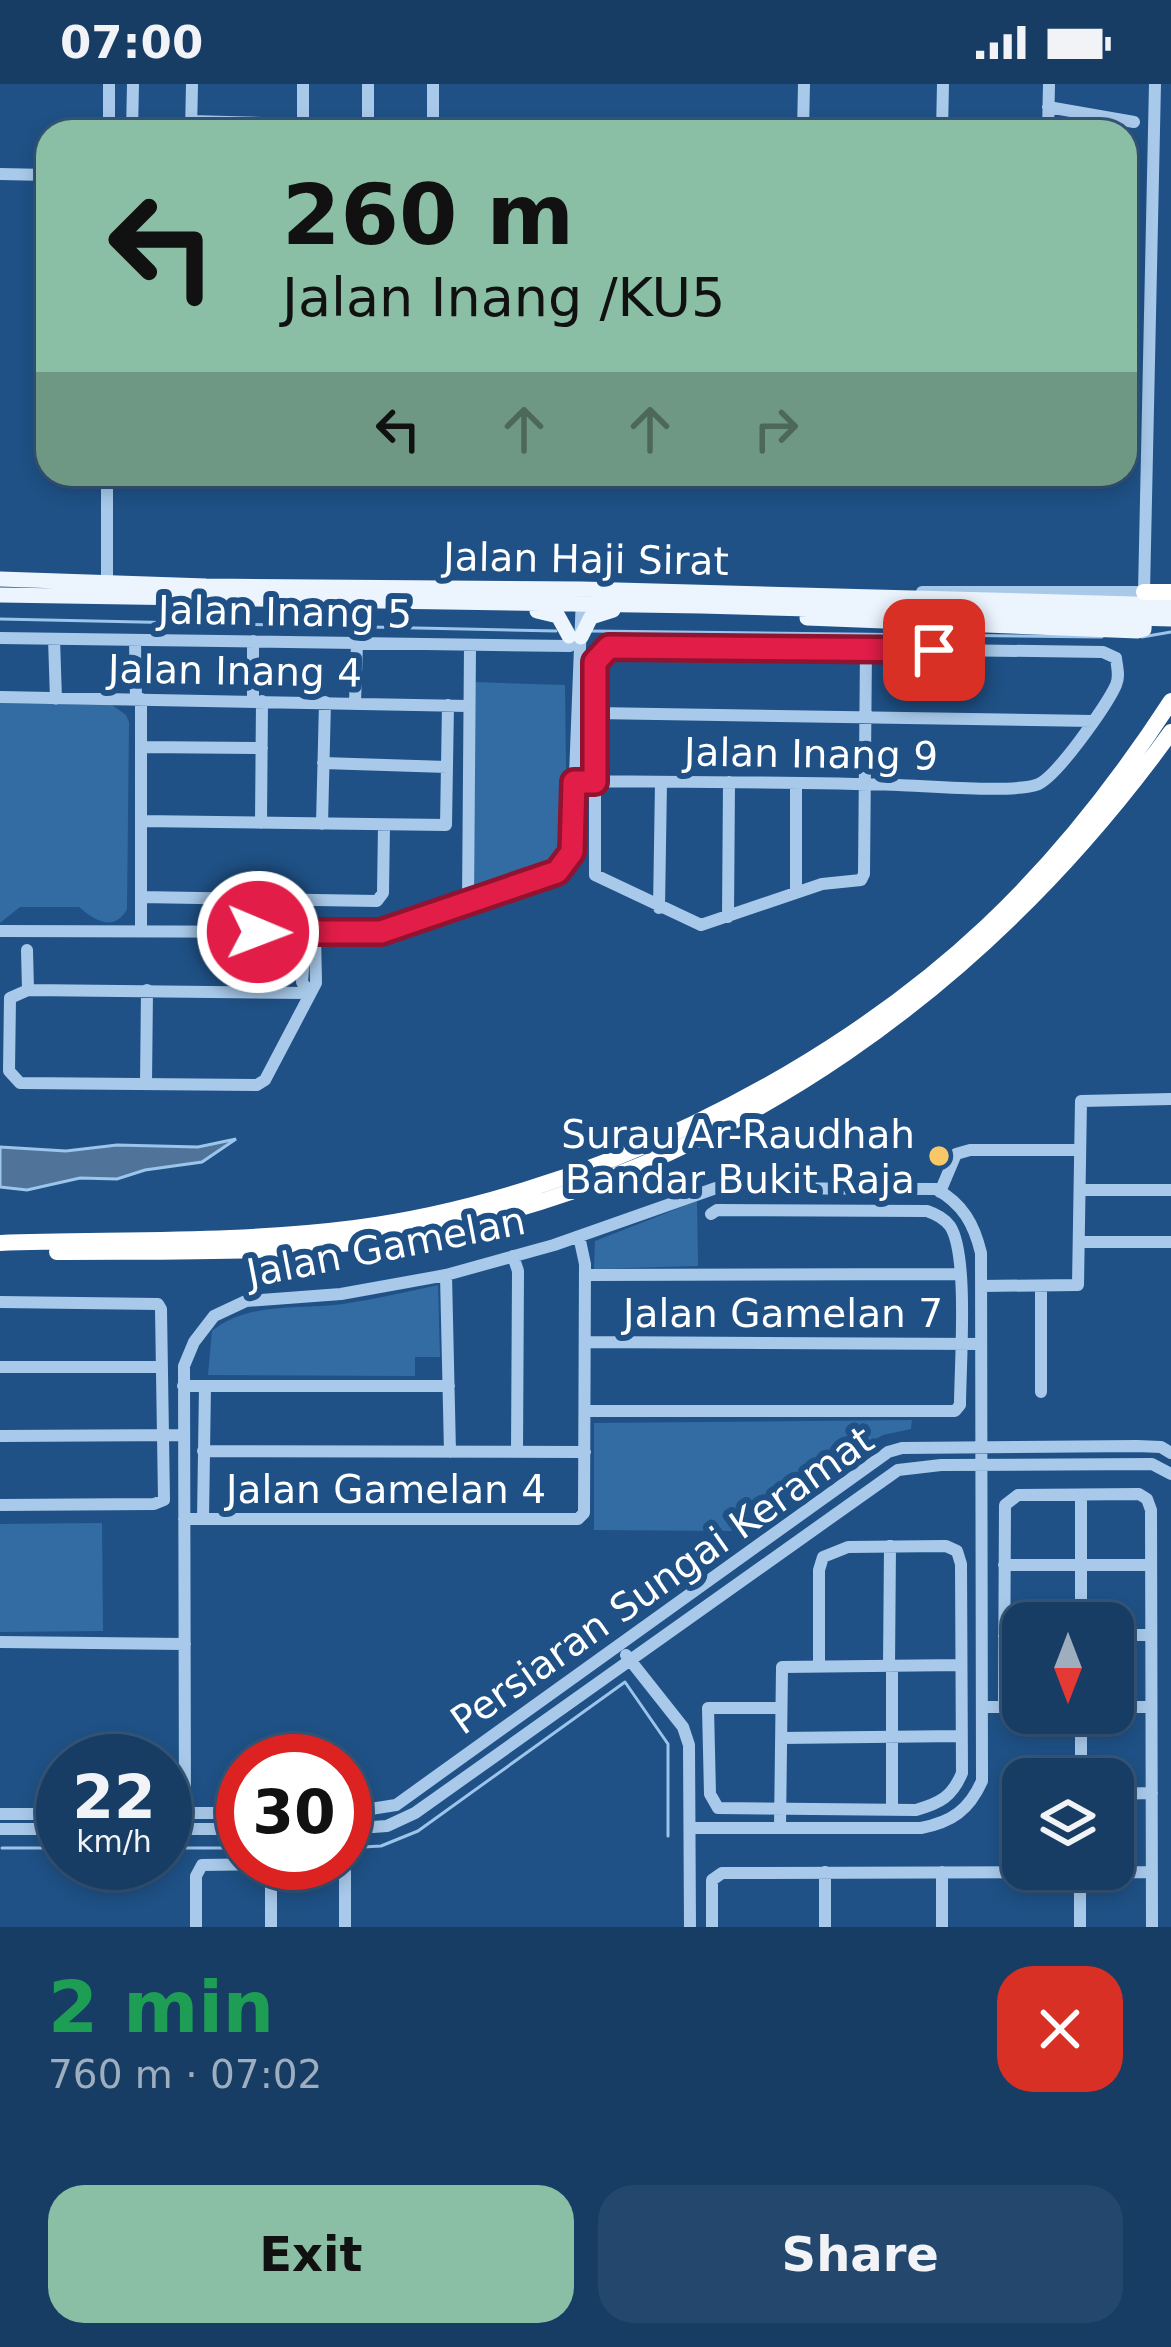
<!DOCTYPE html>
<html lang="en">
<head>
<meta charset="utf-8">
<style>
	:root { --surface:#173d64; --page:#24486d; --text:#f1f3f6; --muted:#9eaebf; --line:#365678; --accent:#8abfa5 }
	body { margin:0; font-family:"DejaVu Sans",sans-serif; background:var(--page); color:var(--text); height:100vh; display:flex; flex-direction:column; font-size:45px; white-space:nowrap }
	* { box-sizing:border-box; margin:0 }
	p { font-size:39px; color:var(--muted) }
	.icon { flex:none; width:66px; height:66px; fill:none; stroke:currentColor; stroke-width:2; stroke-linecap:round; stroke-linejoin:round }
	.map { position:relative; height:1843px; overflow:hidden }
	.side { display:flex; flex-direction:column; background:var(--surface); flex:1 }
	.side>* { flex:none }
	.guide { position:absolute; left:36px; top:36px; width:1101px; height:366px; border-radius:36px; box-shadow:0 6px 18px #0003,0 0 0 3px var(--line); background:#8abfa5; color:#111; overflow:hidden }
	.needle { width:78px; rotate:180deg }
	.tools { position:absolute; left:1002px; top:1518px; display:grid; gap:24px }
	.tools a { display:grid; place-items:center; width:132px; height:132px; border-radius:24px; background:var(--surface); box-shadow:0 6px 18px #0003,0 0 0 3px var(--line); font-size:60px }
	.speed { position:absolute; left:36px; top:1650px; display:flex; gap:24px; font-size:60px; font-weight:700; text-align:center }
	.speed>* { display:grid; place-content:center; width:156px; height:156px; border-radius:50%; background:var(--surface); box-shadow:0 6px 18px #0003,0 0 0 3px var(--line); line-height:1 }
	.speed small { font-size:30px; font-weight:400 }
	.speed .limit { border:18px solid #d22; background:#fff; color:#111 }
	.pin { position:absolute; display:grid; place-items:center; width:102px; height:102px; color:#fff; margin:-51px; border-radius:24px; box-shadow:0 6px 18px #0006 }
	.me { position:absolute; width:132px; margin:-66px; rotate:91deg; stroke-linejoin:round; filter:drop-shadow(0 0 9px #0008) }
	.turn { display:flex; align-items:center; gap:42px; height:252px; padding:0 48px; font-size:54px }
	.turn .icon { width:156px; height:156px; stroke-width:2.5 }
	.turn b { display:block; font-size:84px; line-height:102px }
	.lanes { display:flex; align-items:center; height:114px; padding:0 48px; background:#0003; justify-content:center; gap:60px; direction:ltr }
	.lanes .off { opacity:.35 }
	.round { display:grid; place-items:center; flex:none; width:126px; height:126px; border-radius:36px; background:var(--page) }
	.overview { display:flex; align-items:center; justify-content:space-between; height:204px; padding:0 48px }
	h1 { font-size:72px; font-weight:600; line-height:90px; color:#1e9e55 }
	.action { display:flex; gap:24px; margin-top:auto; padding:24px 48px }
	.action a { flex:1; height:138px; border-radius:36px; background:var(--accent); color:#111; font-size:48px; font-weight:600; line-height:138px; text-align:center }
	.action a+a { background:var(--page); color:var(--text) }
	.status { display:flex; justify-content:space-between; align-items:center; height:84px; padding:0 60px; background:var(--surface); direction:ltr }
	.status svg { height:33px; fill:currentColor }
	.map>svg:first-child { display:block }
	.green { fill:#336ca3 }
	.water { fill:#507499; stroke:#9cc5eb; stroke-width:3 }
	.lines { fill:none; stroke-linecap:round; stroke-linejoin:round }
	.stream { stroke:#9cc5eb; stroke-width:3 }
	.minor { stroke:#a8c9ea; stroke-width:12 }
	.major { stroke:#ecf4fe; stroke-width:15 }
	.highway { stroke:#fff; stroke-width:16 }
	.route-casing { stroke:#92132f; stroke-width:30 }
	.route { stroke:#e11d48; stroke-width:21 }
	.poi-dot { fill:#f8c768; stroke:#1f5186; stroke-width:4.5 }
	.labels { text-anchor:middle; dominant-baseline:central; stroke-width:12; stroke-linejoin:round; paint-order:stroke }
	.street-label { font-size:39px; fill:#fff; stroke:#1f5186 }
	.poi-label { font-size:39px; fill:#fff; stroke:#1f5186; text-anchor:end }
</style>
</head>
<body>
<div class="status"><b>07:00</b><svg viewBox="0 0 49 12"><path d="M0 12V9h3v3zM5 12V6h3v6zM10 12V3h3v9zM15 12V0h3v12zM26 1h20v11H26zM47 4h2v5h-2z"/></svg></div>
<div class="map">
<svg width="1171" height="1843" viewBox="0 0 1171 1843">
	<rect width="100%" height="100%" fill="#1f5186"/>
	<path class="green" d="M473 598 565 601 567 769 554 783 484 807H475L474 801Z
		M0 619 112 621 126 631 129 638 127 825C114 849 94 836 79 823H20L0 839Z
		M697 1117 698 1182 594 1185 595 1157Z
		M438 1201 440 1273H415V1292L208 1291 212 1247C249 1217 298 1226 343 1220 375 1215 407 1208 438 1201Z
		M912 1336 911 1345 883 1351 842 1373 735 1447 594 1446V1339Z
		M102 1439 103 1547 0 1548V1440Z"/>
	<path class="water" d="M236 1055 202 1078 145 1086 117 1095 80 1094 27 1106 0 1103V1063L66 1067 117 1061 198 1063Z"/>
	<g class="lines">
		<path class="stream" d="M0 535 556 547
			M590 547 1102 553
			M1142 553 1171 548
			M2 1764H63
			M165 1764H243
			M345 1764 381 1762 418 1747 625 1598 668 1660V1752"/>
		<path class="minor" d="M1048 23 1134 38
			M191 37 262 39
			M109 48V0
			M132 48 133 0
			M191 48 192 0
			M303 48V0
			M368 48V0
			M433 48V0
			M803 48 804 0
			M942 48 943 0
			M1048 48 1049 0
			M0 90 48 91
			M1125 106 1134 108
			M107 496V390
			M922 508H1144L1155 0
			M0 554 570 562
			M54 555 56 615
			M135 556 136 615
			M253 557V617
			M0 613 468 622
			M141 615V847
			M355 619 357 559
			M595 629 1093 637
			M141 663 262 664
			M323 679 447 683
			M574 697C682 698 790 698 898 701 929 702 1010 709 1036 701 1055 696 1107 621 1116 601 1120 592 1117 584 1116 574L1103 568 797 564C735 564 671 560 609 563L595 578V791L701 841 822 800 861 796 864 790 866 565
			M141 737 446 741 448 621
			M261 739 262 617
			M322 740 325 618
			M796 808V700
			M141 813 377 817 383 809 384 741
			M468 817 470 562
			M659 824 661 698
			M728 833 729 698
			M0 847 375 848 557 788 572 768 582 512
			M306 849 302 898 309 909
			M27 866 28 906
			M309 909 28 906 10 914 9 987 20 999 257 1001 265 996 316 899 315 849
			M146 1000 147 906
			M1080 1106H1171
			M940 1108 956 1070 970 1066H1080
			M1079 1158H1171
			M513 1172 518 1187 517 1368
			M446 1191 450 1368
			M585 1191 960 1190
			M981 1202 1078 1201 1081 1017 1171 1015
			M0 1218 158 1220 161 1225 164 1416 154 1420 0 1421
			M585 1258 981 1260
			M0 1283H161
			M183 1302H449
			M1041 1308V1203
			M585 1327H955L960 1321C960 1283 969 1170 950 1142 944 1134 936 1130 927 1127L717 1126 711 1130
			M0 1352 184 1351
			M203 1367 585 1368
			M184 1435H578L584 1429 585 1180 579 1152
			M203 1435 205 1302
			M1004 1481H1151
			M1081 1539V1411
			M1113 1551H1151
			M1004 1552H1023
			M0 1558 185 1560
			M626 1571 683 1643 689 1661 690 1843
			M889 1582 890 1462
			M892 1582V1725
			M982 1623H1023
			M1004 1623 1005 1421 1018 1411 1139 1410 1147 1415 1151 1426 1152 1843
			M1113 1623H1151
			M781 1624H708L710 1710 718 1724 916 1726C940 1719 952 1713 962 1689L961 1480 957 1467 946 1462 848 1463 823 1473 819 1486V1582
			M781 1654 961 1652
			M1081 1695V1629
			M1113 1710 1152 1709
			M165 1729H243
			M185 1729 184 1282 194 1258 214 1232 246 1217 341 1210 446 1191 554 1161 716 1104 936 1105C963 1120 974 1140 981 1169L982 1697C969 1726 952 1738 921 1744H690
			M345 1729 396 1721 888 1368 902 1364 1137 1362 1161 1363 1171 1369
			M0 1730H63
			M780 1744 782 1583 961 1581
			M0 1745H63
			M165 1745H243
			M345 1745 387 1742 415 1729 898 1386 941 1381 1152 1380 1171 1390
			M942 1788V1843
			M196 1843V1792L202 1781 328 1779 345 1788V1843
			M271 1843V1780
			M712 1843V1796L722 1789 1152 1788
			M825 1843V1788
			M1080 1843V1785"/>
		<path class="major" d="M0 495 206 502 582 505 1171 521
			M0 511 701 522 1171 535
			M537 527 558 532 569 552
			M807 534 1138 547 1144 545 1145 529
			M581 553 591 533 613 526"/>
		<path class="highway" d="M1144 508H1171
			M0 1159C117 1155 238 1159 355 1144 577 1115 824 996 987 842 1056 777 1119 697 1171 617
			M57 1168C180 1167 307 1172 428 1147 736 1084 989 900 1171 648"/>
	</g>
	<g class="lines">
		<defs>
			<path id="route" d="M258 848H381L557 788 572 768 574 698H595V578L609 563 934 566"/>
		</defs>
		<use href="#route" class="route-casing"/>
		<use href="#route" class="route"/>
	</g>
	<circle class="poi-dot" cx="939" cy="1072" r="12"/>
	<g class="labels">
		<g class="street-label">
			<text transform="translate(586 475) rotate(1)">Jalan Haji Sirat</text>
			<text transform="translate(285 528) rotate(1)">Jalan Inang 5</text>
			<text transform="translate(235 587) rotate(1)">Jalan Inang 4</text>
			<text transform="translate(811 670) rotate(1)">Jalan Inang 9</text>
			<text transform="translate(386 1163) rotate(-11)">Jalan Gamelan</text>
			<text x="783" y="1229">Jalan Gamelan 7</text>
			<text x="386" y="1405">Jalan Gamelan 4</text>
			<text transform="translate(662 1496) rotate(-35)">Persiaran Sungai Keramat</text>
		</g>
		<g class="poi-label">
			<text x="915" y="1050">Surau Ar-Raudhah<tspan x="915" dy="45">Bandar Bukit Raja</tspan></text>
		</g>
	</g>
</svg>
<div class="tools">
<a><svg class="needle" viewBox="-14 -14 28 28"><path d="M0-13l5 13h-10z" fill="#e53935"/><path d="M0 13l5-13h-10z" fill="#9eaebf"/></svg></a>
<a><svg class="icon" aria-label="layers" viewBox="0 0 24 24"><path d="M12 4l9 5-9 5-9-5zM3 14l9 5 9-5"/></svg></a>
</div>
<div class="speed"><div>22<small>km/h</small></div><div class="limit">30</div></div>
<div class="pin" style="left:934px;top:566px;background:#d93025"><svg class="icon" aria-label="arrive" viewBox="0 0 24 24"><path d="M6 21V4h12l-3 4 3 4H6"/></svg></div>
<svg class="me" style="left:258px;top:848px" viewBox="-20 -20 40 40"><circle r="17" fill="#e11d48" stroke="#fff" stroke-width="3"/><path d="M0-11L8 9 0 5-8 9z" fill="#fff"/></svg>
<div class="guide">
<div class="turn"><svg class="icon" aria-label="left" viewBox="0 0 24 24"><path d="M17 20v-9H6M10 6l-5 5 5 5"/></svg><div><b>260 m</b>Jalan Inang /KU5</div></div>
<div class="lanes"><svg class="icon" aria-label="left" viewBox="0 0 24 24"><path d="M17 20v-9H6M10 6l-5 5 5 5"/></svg><svg class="icon off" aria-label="ahead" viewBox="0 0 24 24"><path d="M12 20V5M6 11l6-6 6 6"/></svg><svg class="icon off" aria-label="ahead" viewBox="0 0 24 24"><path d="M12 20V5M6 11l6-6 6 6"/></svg><svg class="icon off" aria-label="right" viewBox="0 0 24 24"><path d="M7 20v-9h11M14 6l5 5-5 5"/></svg></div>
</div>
</div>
<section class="side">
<div class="overview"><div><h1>2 min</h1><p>760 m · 07:02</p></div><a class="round" style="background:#d93025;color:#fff"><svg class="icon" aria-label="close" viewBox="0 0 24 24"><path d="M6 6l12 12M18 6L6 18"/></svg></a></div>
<div class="action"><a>Exit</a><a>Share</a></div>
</section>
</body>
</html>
